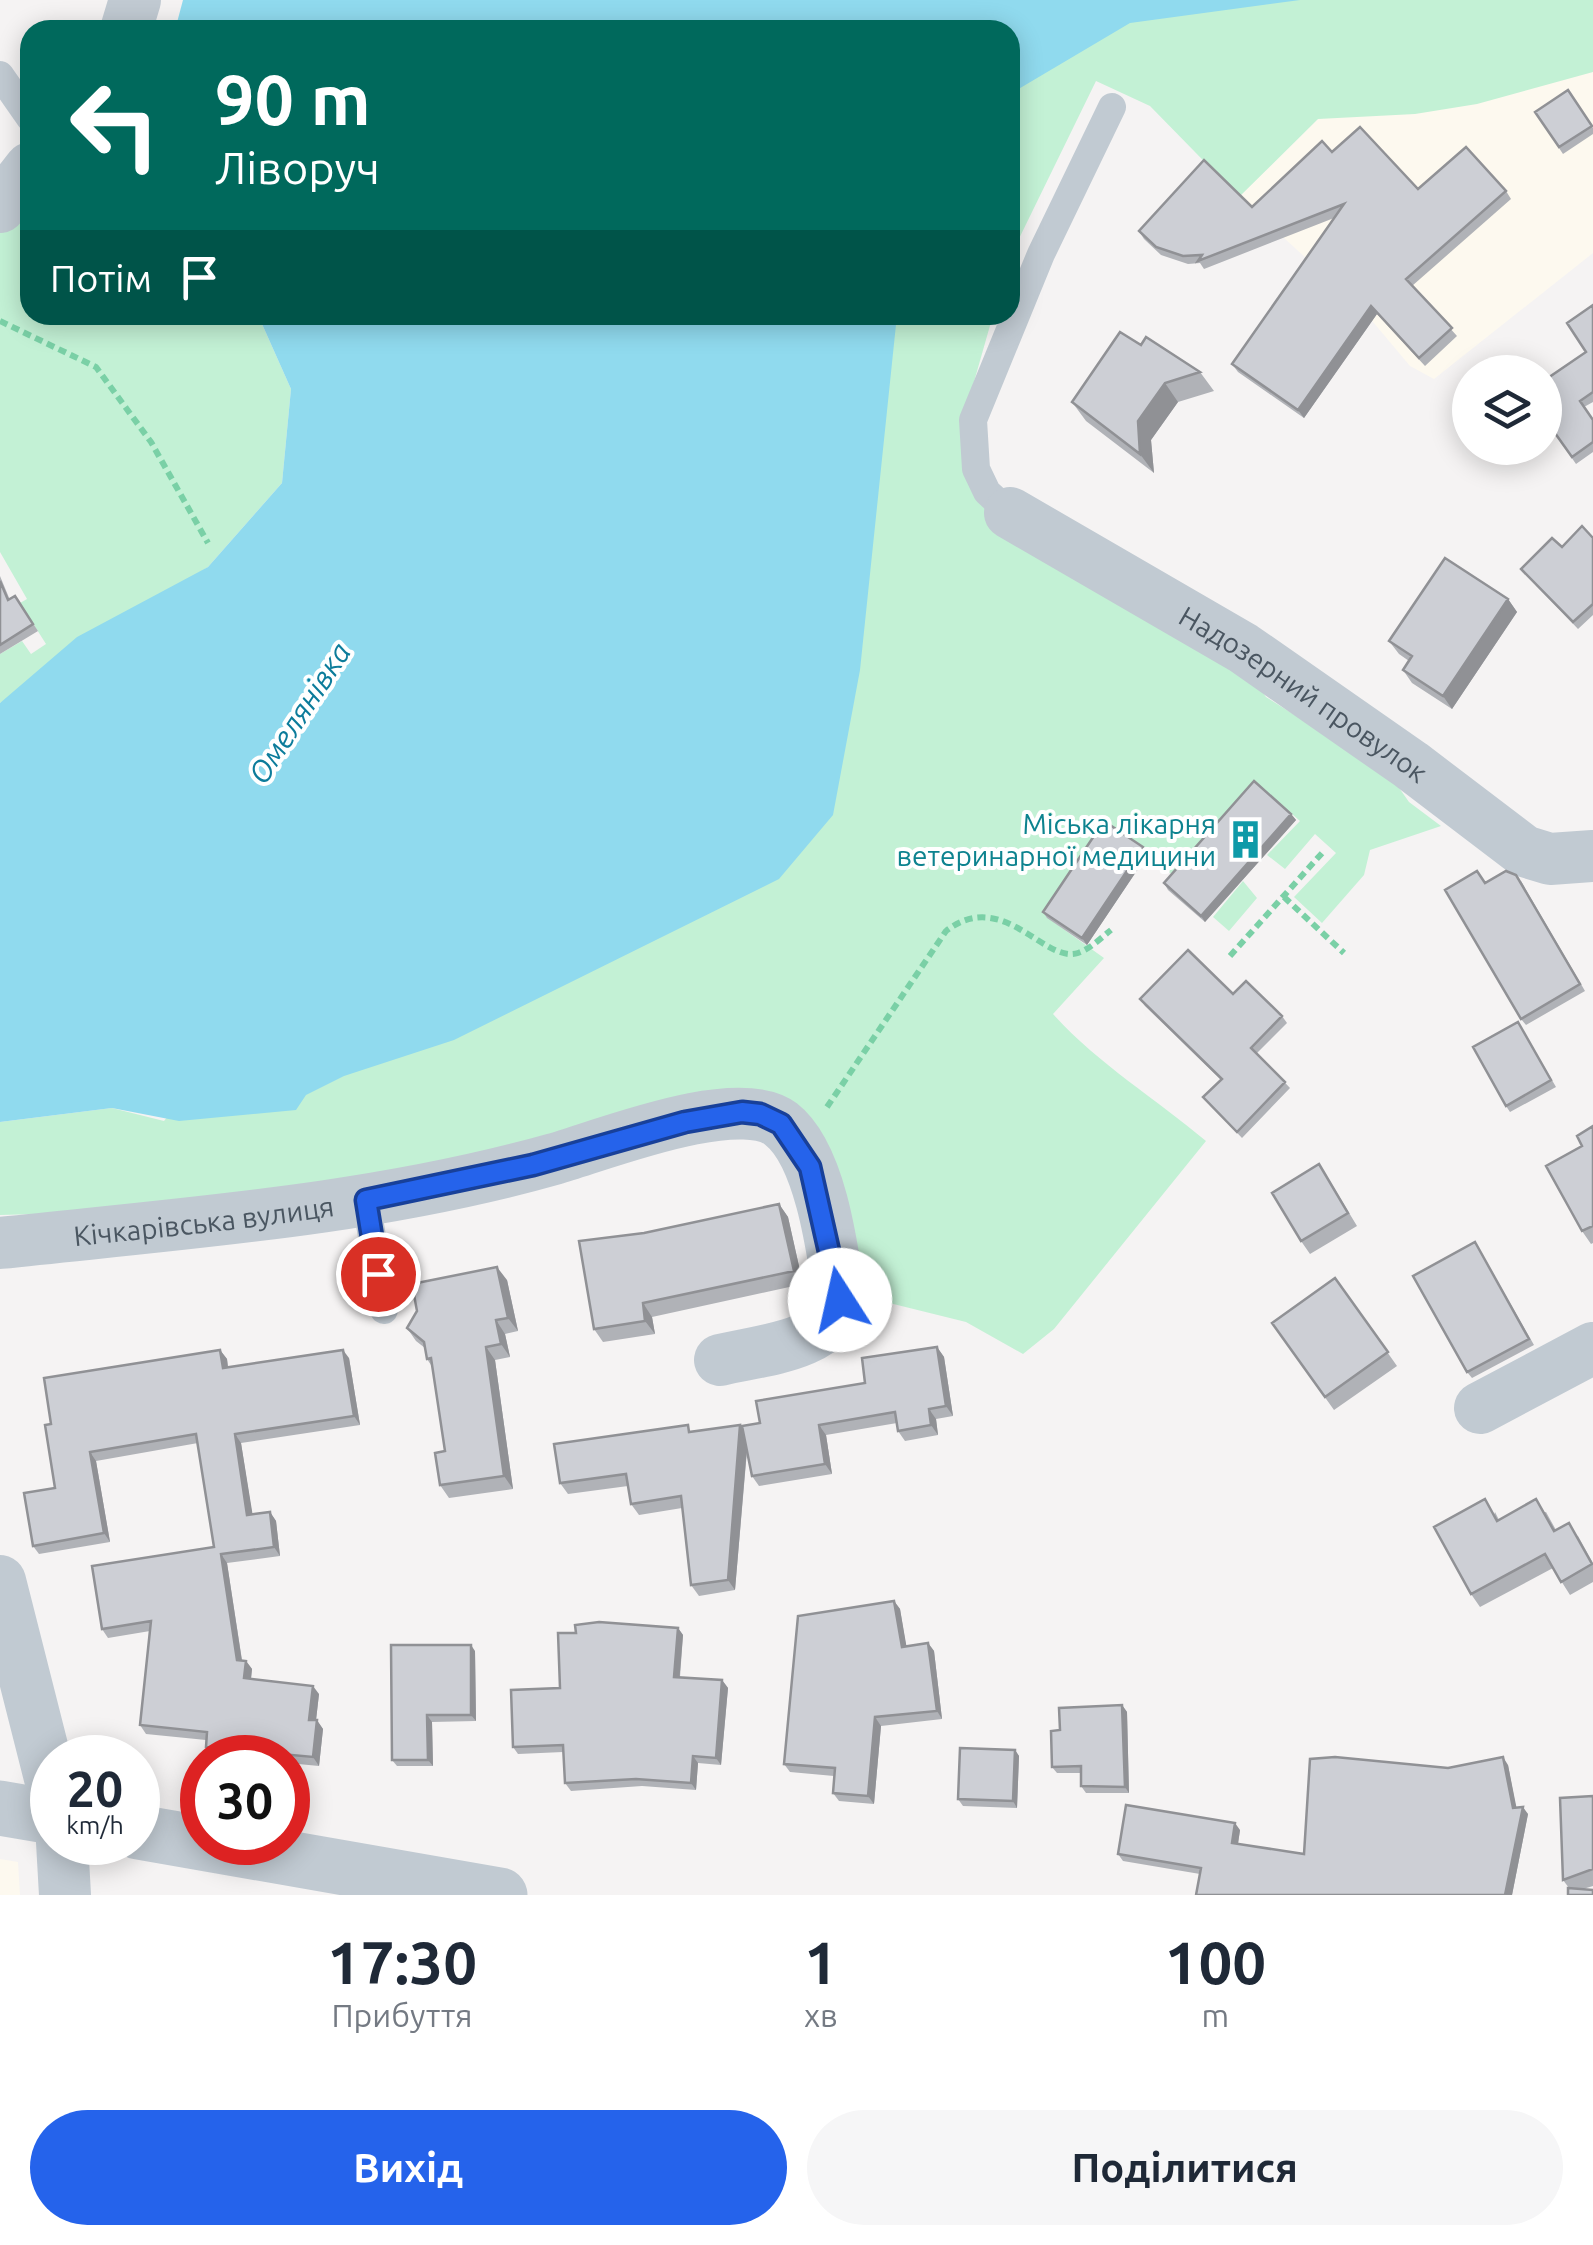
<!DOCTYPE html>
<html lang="uk">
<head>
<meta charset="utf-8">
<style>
	:root { --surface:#fff; --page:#f6f6f7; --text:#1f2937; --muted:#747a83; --accent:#2563eb }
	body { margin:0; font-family:Ubuntu,sans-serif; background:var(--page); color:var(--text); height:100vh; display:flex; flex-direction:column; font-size:38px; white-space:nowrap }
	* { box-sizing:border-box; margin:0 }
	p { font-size:32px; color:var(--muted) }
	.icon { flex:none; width:55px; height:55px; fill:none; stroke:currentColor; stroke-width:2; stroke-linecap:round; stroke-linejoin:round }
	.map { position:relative; height:1895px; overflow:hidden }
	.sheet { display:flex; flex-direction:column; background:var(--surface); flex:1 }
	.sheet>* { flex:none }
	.guide { position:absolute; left:20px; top:20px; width:1000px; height:305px; border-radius:30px; box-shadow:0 5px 25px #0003; background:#00695c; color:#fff; overflow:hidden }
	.fabs { position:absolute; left:1452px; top:355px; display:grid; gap:20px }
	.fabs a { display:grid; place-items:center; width:110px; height:110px; border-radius:50%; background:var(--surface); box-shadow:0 5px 25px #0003; font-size:50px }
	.speed { position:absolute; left:30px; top:1735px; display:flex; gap:20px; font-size:50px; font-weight:700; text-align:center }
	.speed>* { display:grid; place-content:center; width:130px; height:130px; border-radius:50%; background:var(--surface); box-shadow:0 5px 25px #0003; line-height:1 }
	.speed small { font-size:25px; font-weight:400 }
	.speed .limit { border:15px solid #d22; background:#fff; color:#111 }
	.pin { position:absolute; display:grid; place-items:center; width:85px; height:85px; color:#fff; margin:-42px; border:5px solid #fff; border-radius:50%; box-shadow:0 2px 10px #0007 }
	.me { position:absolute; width:110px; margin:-55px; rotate:350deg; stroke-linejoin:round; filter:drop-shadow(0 0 8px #0008) }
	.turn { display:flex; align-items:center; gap:35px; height:210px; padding:0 30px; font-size:45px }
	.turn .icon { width:130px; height:130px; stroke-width:2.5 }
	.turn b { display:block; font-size:70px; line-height:85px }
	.then { display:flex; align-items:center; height:95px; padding:0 30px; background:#0003; gap:20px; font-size:38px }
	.eta { display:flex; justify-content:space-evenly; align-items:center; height:170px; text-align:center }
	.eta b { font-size:60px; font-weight:700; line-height:70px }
	.primary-button { display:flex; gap:20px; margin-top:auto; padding:20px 30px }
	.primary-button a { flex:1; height:115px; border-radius:60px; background:var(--accent); color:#fff; font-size:40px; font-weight:700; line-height:115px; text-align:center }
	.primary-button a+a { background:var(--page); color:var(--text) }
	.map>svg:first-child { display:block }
	.commercial { fill:#fdf9ef }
	.green { fill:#c3f1d5 }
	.water { fill:#90daee }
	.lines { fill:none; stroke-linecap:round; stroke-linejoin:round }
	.path { stroke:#7ad0a6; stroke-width:6; stroke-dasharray:8 5; stroke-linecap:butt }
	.service { stroke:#c1cad2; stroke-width:28 }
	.minor { stroke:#c1cad2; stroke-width:52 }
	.tertiary { stroke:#c1cad2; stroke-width:55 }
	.wall { fill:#b0b2b7 }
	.shaded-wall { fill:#909195 }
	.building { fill:#cdcfd5; stroke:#909195; stroke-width:2.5 }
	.route-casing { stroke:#184099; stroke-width:25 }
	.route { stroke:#2563eb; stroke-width:18 }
	.labels { text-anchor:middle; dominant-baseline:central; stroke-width:8; stroke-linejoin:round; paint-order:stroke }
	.street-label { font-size:28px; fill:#4a5661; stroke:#fff }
	.culture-label { font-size:28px; fill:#0d838f; stroke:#fff; text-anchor:end }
	.water-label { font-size:30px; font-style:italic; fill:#0c7c9b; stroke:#fff }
</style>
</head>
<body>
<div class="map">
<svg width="1593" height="1895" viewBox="0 0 1593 1895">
	<rect width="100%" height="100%" fill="#f5f3f3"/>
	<path class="commercial" d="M1593 72V253L1434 379 1410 366 1363 310 1239 197 1318 119Z
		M0 1859 18 1862 20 1895H0Z"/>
	<path class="green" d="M916 0H1593V72L1477 104 1415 114 1318 119 1239 197 1150 106 1096 81 1010 257V30H899Z
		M30 191V315H258L291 389 282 483 208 567 0 703V654L22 641 31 654 46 644 20 603 27 599 0 552V226Z
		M824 315H993L964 417 966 475 1239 660 1266 697 1390 775 1409 802 1441 826 1370 850 1364 875 1322 923 1294 897 1336 853 1315 834 1285 869 1267 855 1300 821 1260 786 1176 878 1148 854 1048 918 1104 958 1053 1014C1098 1064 1155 1098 1206 1141L1054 1329 1023 1354 966 1322 853 1294 790 1111 194 1210 0 1215V1122L112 1108 164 1121Z
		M1243 881 1257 898 1229 931 1213 917Z"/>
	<path class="water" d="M183 0H1300L1130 23 1010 94V30H175Z
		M258 315H897L860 670 833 815 779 879 454 1040 344 1076 306 1095 296 1110 179 1121 112 1108 0 1122V703L77 637 208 567 282 483 291 389Z"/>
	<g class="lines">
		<path class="path" d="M0 321 96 367 151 442 208 543
			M1284 897 1344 953
			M1230 956 1323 852
			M827 1107 946 931C1003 887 1044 964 1078 953 1090 949 1101 938 1111 930"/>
		<path class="service" d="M0 75 30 118
			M1010 513 987 492 976 469 973 420 1041 254 1112 107
			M366 1200 384 1310"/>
		<g class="minor">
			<path d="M126 30 135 0"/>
			<path d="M0 207 30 168"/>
			<path id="s1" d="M1010 513 1243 648 1411 765 1524 851 1550 859 1593 856"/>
			<path id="s2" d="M0 1243C185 1223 374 1210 554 1159 603 1145 738 1091 781 1124 821 1155 833 1252 840 1301 830 1347 760 1350 720 1360"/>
			<path d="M1480 1408 1593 1348"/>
			<path d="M0 1581 52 1786"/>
			<path d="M62 1842 65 1895"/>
		</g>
		<path class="tertiary" d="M0 1808 52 1817
			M138 1832 500 1895"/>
	</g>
	<path class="wall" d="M1568 90 1593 128V134L1563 154 1535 112Z
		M1332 152 1418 189 1506 191 1511 199 1412 286 1457 336 1425 366 1377 314 1304 418 1238 372 1232 364 1334 218 1204 269 1200 263 1188 264 1161 255 1144 239 1139 231 1252 207Z
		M1593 305V402L1584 407 1593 420V452L1576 464 1545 419 1586 352Z
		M1141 345 1200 372 1214 391 1178 402 1151 440 1154 473 1086 421 1072 402Z
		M1593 538V615L1578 629 1521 569 1562 547Z
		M0 576 10 600 15 596 38 631 0 654Z
		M1508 599 1517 612 1452 709 1412 683 1403 670 1409 661 1399 654 1389 641Z
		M1291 814 1296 820 1205 922 1168 890 1164 883Z
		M1143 847 1148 854 1087 945 1047 918 1043 912Z
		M1521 881 1585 991 1526 1025 1521 1019 1485 883Z
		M1233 994 1282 1016 1287 1023 1257 1053 1290 1088 1242 1138 1203 1097 1221 1080 1145 1006 1140 999Z
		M1518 1022 1556 1087 1510 1112 1506 1106Z
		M1593 1126V1243L1591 1244 1582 1231V1146Z
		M1328 1178 1357 1226 1310 1254 1301 1241Z
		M779 1204 788 1217 803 1284 652 1317 655 1334 603 1342 594 1329 644 1233Z
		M1475 1242 1534 1345 1472 1378 1467 1372Z
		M1335 1278 1397 1366 1334 1410 1272 1323Z
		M507 1280 518 1331 505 1334 510 1357 495 1360 513 1489 449 1498 440 1485 445 1451 433 1368 427 1359 425 1348 416 1341 407 1328Z
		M937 1347 944 1357 953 1416 936 1419 938 1435 905 1441 898 1431 897 1423 826 1435 832 1474 759 1486 752 1476 747 1451 735 1590 699 1596 691 1585 682 1508 639 1515 631 1504 628 1486 568 1494 560 1483 693 1431 740 1425 742 1427 760 1423 865 1383Z
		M220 1350 227 1359 228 1367 349 1358 360 1425 241 1443 252 1514 270 1512 276 1521 280 1556 227 1563 242 1660 246 1661 252 1669 251 1679 319 1694 316 1720 323 1729 319 1766 288 1763V1758H231L212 1756 206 1747V1740L146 1734 140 1725 150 1631 108 1638 102 1629 214 1547 198 1443 96 1461 110 1542 39 1554 33 1546 55 1488 51 1424Z
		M1495 1512 1499 1520 1546 1512 1556 1530 1578 1536 1593 1563V1582L1570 1595 1553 1568 1480 1607 1471 1594Z
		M894 1601 900 1609 906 1646 928 1643 934 1651 942 1719 881 1726 874 1804 839 1801 833 1793 834 1776 790 1772 784 1764Z
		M678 1628 683 1635 680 1677 722 1680 728 1688 721 1765 698 1763 696 1790 642 1786 571 1791 565 1783 563 1752 518 1754 513 1747 560 1688 576 1633Z
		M475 1651 476 1721 432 1722 433 1766H397L392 1760Z
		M1122 1705 1127 1712 1129 1793H1086L1081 1786V1773H1057L1052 1767 1060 1730Z
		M1015 1750 1019 1756 1017 1808 963 1806 958 1799Z
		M1508 1765 1516 1808 1528 1814 1512 1895H1196L1200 1874 1123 1861 1118 1854 1240 1830 1238 1844 1304 1854 1448 1768Z
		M1593 1796V1886L1583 1889 1569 1888 1563 1880Z"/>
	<path class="shaded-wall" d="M1371 306 1377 314 1304 418 1298 410Z
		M1165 383 1178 402 1151 440 1154 473 1140 454 1138 421Z
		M1508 599 1517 612 1452 709 1443 696Z
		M1291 814 1296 820 1205 922 1201 916Z
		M1143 847 1148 854 1087 945 1082 938Z
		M779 1204 788 1217 803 1284 794 1271Z
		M497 1267 507 1280 518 1331 508 1318Z
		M643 1303 652 1317 655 1334 645 1321Z
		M496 1320 505 1334 510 1357 501 1344Z
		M486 1347 495 1360 513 1489 504 1476Z
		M937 1347 944 1357 953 1416 946 1406Z
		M220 1350 227 1359 229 1377 223 1368Z
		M343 1350 349 1358 360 1425 354 1416Z
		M929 1409 936 1419 938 1435 931 1425Z
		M740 1425 748 1436 735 1590 728 1580Z
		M819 1425 826 1435 832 1474 825 1464Z
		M235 1434 241 1443 254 1523 247 1515Z
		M90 1452 96 1461 110 1542 104 1533Z
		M270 1512 276 1521 280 1556 274 1547Z
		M221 1554 227 1563 243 1668 237 1660Z
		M894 1601 900 1609 908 1655 902 1647Z
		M678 1628 683 1635 679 1684 674 1677Z
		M928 1643 934 1651 942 1719 937 1711Z
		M471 1645 475 1651 476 1721 471 1715Z
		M246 1661 252 1669 250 1687 244 1678Z
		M722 1680 728 1688 721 1765 716 1758Z
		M313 1686 319 1694 315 1729 309 1720Z
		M1122 1705 1127 1712 1129 1793 1125 1787Z
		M427 1715 432 1722 433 1766 428 1760Z
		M875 1717 881 1726 874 1804 868 1796Z
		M317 1720 323 1729 319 1766 313 1757Z
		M1015 1750 1019 1756 1017 1808 1013 1801Z
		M693 1756 698 1763 696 1790 691 1783Z
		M1503 1757 1508 1765 1518 1815 1513 1808Z
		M1523 1807 1528 1814 1512 1895H1505Z
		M1235 1823 1240 1830 1237 1850 1232 1843Z"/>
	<path class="building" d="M1568 90 1592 126 1559 147 1535 112Z
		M1360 127 1418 189 1466 147 1506 191 1406 279 1452 328 1419 358 1371 306 1298 410 1232 364 1344 204 1198 261 1202 255 1183 256 1156 247 1139 231 1204 160 1252 207 1322 141 1332 152Z
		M1593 305V392L1580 401 1593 420V442L1572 457 1545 419V380L1586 352 1567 323Z
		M1120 332 1141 345 1146 337 1200 372 1165 383 1138 421 1140 454 1072 402Z
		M1582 526 1593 538V604L1573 622 1521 569 1552 538 1562 547Z
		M1445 558 1508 599 1443 696 1403 670 1412 656 1389 641Z
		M0 581 8 600 15 596 33 624 0 645Z
		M1254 781 1291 814 1201 916 1164 883Z
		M1104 821 1143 847 1082 938 1043 912Z
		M1477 871 1485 883 1506 871 1516 875 1580 984 1521 1019 1445 890Z
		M1188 950 1233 994 1246 981 1282 1016 1251 1048 1285 1082 1237 1132 1203 1097 1222 1079 1140 999Z
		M1518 1022 1551 1080 1506 1106 1473 1047Z
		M1593 1126V1226L1582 1231 1546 1166 1582 1146 1577 1136Z
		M1319 1164 1348 1213 1301 1241 1272 1193Z
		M779 1204 794 1271 643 1303 645 1321 594 1329 579 1241 644 1233Z
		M1475 1242 1529 1339 1467 1372 1413 1276Z
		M497 1267 508 1318 496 1320 501 1344 486 1347 504 1476 440 1485 435 1453 445 1451 431 1358 427 1359 424 1342 407 1328 417 1311 412 1284Z
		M1335 1278 1388 1352 1325 1397 1272 1323Z
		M937 1347 946 1406 929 1409 931 1425 898 1431 895 1412 819 1425 825 1464 752 1476 742 1426 760 1423 756 1401 865 1383 862 1358Z
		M220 1350 223 1368 343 1350 354 1416 235 1434 247 1515 270 1512 274 1547 221 1554 237 1660 246 1661 244 1678 313 1686 309 1720H317L313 1757 206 1747 207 1732 140 1725 151 1621 102 1629 92 1566 214 1547 196 1434 90 1452 104 1533 33 1546 24 1493 55 1488 45 1425 51 1424 44 1378Z
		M688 1425 689 1432 740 1425 728 1580 691 1585 681 1496 631 1504 626 1474 560 1483 554 1444Z
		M1485 1499 1497 1521 1536 1499 1554 1531 1569 1523 1592 1564 1561 1582 1545 1554 1471 1594 1434 1527Z
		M894 1601 902 1647 928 1643 937 1711 875 1717 868 1796 833 1793 835 1768 784 1764 798 1616Z
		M599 1622 678 1628 674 1677 722 1680 716 1758 693 1756 691 1783 636 1779 565 1783 563 1745 513 1747 511 1690 560 1688 558 1633H576L575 1625Z
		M391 1645H471V1715H427L428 1760H392Z
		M1122 1705 1125 1787 1081 1786V1766L1052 1767 1051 1731 1060 1730 1059 1708Z
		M960 1748 1015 1750 1013 1801 958 1799Z
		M1335 1757 1448 1768 1503 1757 1513 1808 1523 1807 1505 1895H1196L1201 1868 1118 1854 1126 1805 1235 1823 1232 1843 1304 1854 1310 1759Z
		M1593 1796V1869L1563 1880 1560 1798Z
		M1568 1888 1593 1890V1895H1568Z"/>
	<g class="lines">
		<defs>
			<path id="route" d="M378 1274 366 1200 533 1165 685 1122 742 1112 760 1114 781 1124 810 1167 840 1300"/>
		</defs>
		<use href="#route" class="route-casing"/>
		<use href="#route" class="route"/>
	</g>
	<defs>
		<symbol id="building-bare" viewBox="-9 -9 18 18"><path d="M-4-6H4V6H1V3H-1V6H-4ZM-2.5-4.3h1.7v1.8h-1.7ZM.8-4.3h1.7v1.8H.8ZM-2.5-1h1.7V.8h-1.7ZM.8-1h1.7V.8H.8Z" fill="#0f9aa8" stroke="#fff" stroke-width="2.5" paint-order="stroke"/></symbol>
	</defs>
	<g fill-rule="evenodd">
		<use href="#building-bare" x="1218" y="812" width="55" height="55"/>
	</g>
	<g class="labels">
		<g class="street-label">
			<text stroke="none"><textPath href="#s1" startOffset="345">Надозерний провулок</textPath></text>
			<text stroke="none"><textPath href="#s2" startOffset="205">Кічкарівська вулиця</textPath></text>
		</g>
		<g class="culture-label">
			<text x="1216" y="823">Міська лікарня<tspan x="1216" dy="32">ветеринарної медицини</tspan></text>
		</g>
		<g class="water-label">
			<text transform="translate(299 713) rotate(-57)">Омелянівка</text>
		</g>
	</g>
</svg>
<div class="fabs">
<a><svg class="icon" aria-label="layers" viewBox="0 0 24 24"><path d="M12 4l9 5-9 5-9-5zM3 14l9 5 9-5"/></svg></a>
</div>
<div class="speed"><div>20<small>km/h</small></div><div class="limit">30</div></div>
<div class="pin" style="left:378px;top:1274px;background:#d93025"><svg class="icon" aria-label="arrive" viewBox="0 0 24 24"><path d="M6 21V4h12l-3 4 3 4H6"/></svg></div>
<svg class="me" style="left:840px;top:1300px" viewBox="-20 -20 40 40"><circle r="19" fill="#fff"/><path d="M0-13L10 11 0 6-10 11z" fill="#2563eb"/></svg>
<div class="guide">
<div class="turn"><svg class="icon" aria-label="left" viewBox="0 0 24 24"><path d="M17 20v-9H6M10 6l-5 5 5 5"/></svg><div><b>90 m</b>Ліворуч</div></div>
<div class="then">Потім<svg class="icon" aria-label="arrive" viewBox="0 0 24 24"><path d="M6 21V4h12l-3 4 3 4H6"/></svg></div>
</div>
</div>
<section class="sheet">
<div class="eta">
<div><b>17:30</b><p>Прибуття</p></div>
<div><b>1</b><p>хв</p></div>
<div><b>100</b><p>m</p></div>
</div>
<div class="primary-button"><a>Вихід</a><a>Поділитися</a></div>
</section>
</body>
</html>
